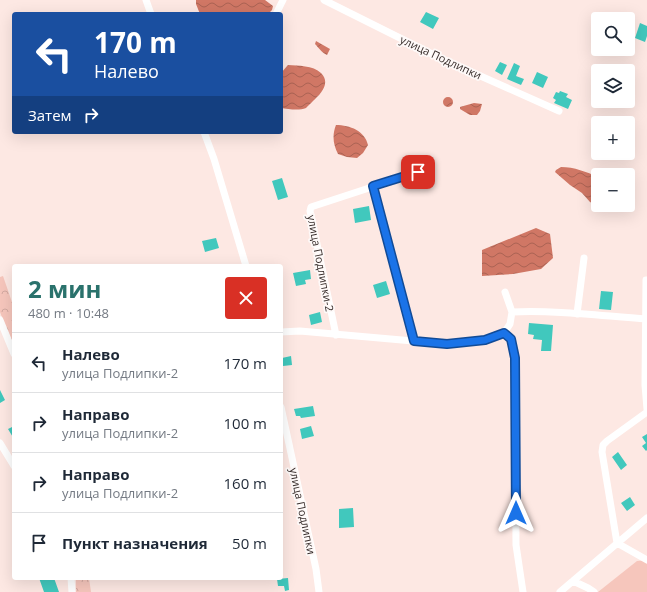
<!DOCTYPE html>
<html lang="ru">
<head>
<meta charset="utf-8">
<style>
	:root { --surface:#fff; --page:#f6f6f7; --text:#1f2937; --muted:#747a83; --line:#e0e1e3; --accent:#2a726c }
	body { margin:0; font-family:"Open Sans",sans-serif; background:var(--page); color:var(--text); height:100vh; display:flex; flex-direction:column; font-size:15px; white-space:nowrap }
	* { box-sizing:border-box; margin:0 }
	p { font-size:13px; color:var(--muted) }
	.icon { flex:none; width:22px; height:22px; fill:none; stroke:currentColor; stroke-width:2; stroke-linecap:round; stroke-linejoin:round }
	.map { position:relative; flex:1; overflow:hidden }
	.drawer { position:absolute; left:12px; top:264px; width:271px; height:316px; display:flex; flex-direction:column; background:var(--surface); border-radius:4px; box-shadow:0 4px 16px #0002 }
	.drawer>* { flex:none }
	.hud { position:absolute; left:12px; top:12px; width:271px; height:122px; border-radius:4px; box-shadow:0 4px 16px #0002; background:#1a4fa0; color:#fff; overflow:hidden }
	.buttons { position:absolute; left:591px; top:12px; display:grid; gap:8px }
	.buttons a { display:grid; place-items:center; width:44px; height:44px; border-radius:4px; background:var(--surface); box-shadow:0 4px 16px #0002; font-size:20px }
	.pin { position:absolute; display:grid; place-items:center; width:34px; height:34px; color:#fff; margin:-17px; border-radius:8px; box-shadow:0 2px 6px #0006 }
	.me { position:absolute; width:44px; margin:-22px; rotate:0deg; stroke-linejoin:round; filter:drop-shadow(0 0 3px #0008) }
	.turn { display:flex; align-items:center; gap:14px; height:84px; padding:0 16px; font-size:18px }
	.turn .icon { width:52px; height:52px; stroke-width:2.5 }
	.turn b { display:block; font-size:28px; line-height:34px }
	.then { display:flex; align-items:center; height:38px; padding:0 16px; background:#0003; gap:8px; font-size:15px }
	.round { display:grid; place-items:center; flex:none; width:42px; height:42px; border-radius:4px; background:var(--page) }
	.head { display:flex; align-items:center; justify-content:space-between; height:68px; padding:0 16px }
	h1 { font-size:24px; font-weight:700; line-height:30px; color:var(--accent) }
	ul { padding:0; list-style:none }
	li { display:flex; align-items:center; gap:12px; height:60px; padding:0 16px; border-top:1px solid var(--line) }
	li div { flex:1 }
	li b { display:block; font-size:15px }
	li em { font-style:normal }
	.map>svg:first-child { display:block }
	.forest { fill:url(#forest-crowns) }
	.garden { fill:#f6c6bc }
	.water { fill:url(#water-waves) }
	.building { fill:#41c8bd }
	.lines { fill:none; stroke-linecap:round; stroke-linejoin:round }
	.minor { stroke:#fff; stroke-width:7 }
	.route-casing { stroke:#114b97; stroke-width:10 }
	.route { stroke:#1a73e8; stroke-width:7 }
	.labels { text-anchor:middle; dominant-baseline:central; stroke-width:3.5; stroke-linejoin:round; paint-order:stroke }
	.street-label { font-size:11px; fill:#352b29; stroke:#fef9f8 }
</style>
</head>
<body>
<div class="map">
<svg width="647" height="592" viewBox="0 0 647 592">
	<defs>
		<pattern id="forest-crowns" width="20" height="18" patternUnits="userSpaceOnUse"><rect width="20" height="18" fill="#f6c6bc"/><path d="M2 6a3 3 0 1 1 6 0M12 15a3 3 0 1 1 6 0" fill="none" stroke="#d4aaa2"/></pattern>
		<pattern id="water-waves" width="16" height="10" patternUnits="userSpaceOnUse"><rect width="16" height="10" fill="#d07765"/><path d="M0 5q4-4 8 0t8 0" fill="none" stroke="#aa6253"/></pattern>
	</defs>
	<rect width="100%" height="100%" fill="#fde8e3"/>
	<path class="forest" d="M3 276 14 308V350L0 312V277Z
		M76 578H89L91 592H76Z"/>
	<path class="garden" d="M647 560V592H598L637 561Z"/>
	<path class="water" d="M196 0H265L273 6 272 10 268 14H200L196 4Z
		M316 41 330 49 327 55C322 53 319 48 315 44Z
		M288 65C298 66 313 65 321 73 331 83 321 94 313 101 311 103 308 106 306 108 299 111 288 109 281 108V73Z
		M443 102a5 5 0 1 1 10 0a5 5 0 1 1-10 0Z
		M474 103 482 104 480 111 477 115H470L460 109V107Z
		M336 125C350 125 365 131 368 145L363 153 357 158 347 157 338 154C333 144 332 135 336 125Z
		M561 167C574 167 587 172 598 177V201L594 204 590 202 582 193 570 185 555 172 556 170Z
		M536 228 550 234 553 258 541 269 513 274 482 276V250Z"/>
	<path class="building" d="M426 12 439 18 433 29 420 22Z
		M640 23 647 26V36L645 42 635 38Z
		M500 62 507 65 502 75 495 71Z
		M514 63 520 66 516 76 524 79 521 85 507 79Z
		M537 72 548 77 543 88 532 83Z
		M560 91 568 94 566 97 572 100 568 109 554 103 556 100 553 98 556 92 559 93Z
		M282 178 288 197 278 200 272 181Z
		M369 206 371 220 355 223 353 209Z
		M216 238 219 248 205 252 202 241Z
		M310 270 311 279 305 280 306 284 296 286 293 273Z
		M386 281 390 294 377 298 373 285Z
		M601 291 613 292 611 310 599 309Z
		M320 312 322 322 311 325 309 315Z
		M529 323 553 325 551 351H541L542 340 533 339 534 335 528 334Z
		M291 356 292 365 283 366 282 358Z
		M0 390 5 400 0 403Z
		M313 406 315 416 301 418 300 416H296L294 409Z
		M14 426V439L8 429Z
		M311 426 314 436 302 439 300 429Z
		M647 434V450L646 451 642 446 646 443 642 437Z
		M618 452 627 465 621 470 612 457Z
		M630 497 635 505 627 511 621 503Z
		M353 508 354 527 339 528V509Z
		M39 578H54L59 592H44Z
		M288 578 289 590 285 591 284 586H278L277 579Z"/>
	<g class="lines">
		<path class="minor" d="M146 0 151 14
			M324 0 440 58 559 111
			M276 14 283 0
			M204 132 214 159 246 266
			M373 186 414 341
			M646 280 645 385 647 409
			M512 312C557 310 602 316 647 319
			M577 314 584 258
			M0 320 14 354
			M281 332 300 331 447 344 485 340 504 333 510 324 512 312 505 292
			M504 333 511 339 515 357 516 545 523 592
			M336 335 310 211 311 207 418 172
			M281 407 316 569 319 592
			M0 443 14 466
			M617 543 602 452 603 445 607 441 647 412
			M617 543 647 560
			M71 578 72 592
			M573 581 588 588 594 592
			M560 592 647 518"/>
	</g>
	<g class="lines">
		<defs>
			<path id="route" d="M418 172 373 186 414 341 447 344 485 340 504 333 511 339 515 358 516 513"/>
		</defs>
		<use href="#route" class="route-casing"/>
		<use href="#route" class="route"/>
	</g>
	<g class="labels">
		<g class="street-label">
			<text transform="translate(441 57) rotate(25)">улица Подлипки</text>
			<text transform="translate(321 263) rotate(79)">улица Подлипки-2</text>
			<text transform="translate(303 511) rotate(78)">улица Подлипки</text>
		</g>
	</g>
</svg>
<div class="buttons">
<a><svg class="icon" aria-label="search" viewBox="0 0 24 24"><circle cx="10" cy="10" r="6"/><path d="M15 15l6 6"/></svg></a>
<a><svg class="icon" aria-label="layers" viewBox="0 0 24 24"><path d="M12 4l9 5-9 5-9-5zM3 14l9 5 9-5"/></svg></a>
<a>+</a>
<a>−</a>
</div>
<div class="pin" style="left:418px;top:172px;background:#d93025"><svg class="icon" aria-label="arrive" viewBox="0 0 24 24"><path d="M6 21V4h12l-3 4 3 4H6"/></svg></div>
<svg class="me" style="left:516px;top:513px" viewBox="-20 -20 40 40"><path d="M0-17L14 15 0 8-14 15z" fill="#1a73e8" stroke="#fff" stroke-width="4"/></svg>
<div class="hud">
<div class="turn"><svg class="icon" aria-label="left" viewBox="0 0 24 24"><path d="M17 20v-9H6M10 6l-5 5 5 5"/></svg><div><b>170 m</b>Налево</div></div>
<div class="then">Затем<svg class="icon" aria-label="right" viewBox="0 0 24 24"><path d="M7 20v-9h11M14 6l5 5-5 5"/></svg></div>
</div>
<section class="drawer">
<div class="head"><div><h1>2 мин</h1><p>480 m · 10:48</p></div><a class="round" style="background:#d93025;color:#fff"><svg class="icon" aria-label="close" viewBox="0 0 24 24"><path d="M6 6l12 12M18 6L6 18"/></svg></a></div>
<ul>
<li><svg class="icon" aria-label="left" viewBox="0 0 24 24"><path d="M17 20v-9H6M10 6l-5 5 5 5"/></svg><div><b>Налево</b><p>улица Подлипки-2</p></div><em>170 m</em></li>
<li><svg class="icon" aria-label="right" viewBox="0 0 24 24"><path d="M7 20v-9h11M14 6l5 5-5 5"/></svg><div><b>Направо</b><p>улица Подлипки-2</p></div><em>100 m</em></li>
<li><svg class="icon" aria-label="right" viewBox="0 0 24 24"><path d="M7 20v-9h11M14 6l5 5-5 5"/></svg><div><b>Направо</b><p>улица Подлипки-2</p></div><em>160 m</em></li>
<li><svg class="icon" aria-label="arrive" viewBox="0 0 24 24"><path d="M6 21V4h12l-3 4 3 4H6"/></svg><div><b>Пункт назначения</b></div><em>50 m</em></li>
</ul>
</section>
</div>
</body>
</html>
